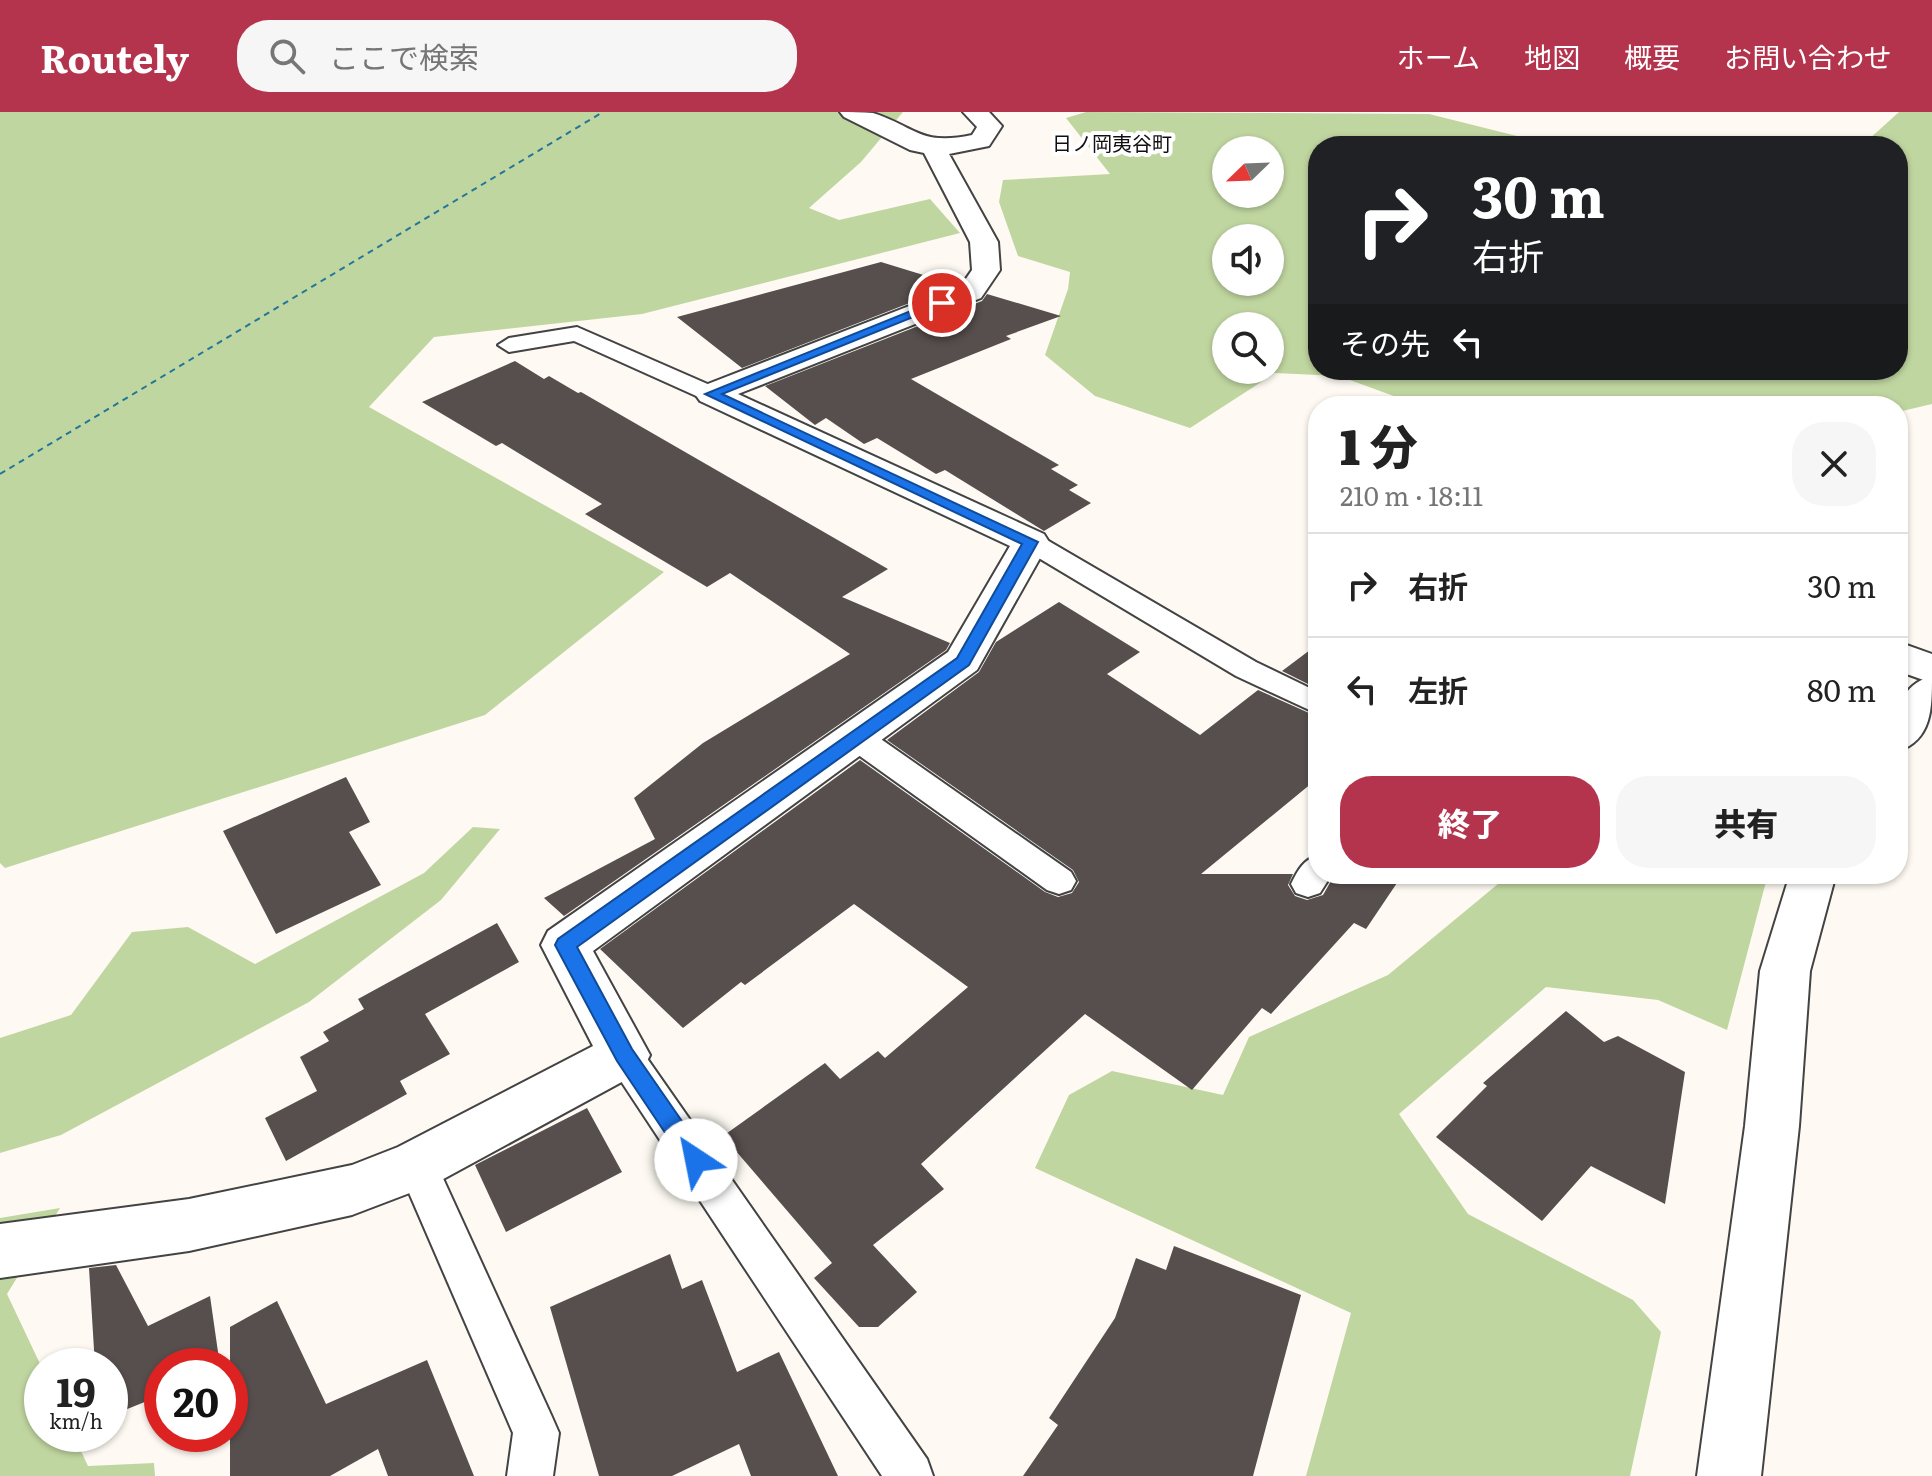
<!DOCTYPE html>
<html lang="ja">
<head>
<meta charset="utf-8">
<style>
	:root { --surface:#fff; --page:#f6f6f6; --text:#222; --muted:#767676; --line:#e0e0e0; --accent:#b4334d }
	body { margin:0; font-family:Literata,"Noto Sans JP",serif; background:var(--page); color:var(--text); height:100vh; display:flex; flex-direction:column; font-size:30px; white-space:nowrap }
	* { box-sizing:border-box; margin:0 }
	p { font-size:26px; color:var(--muted) }
	.icon { flex:none; width:44px; height:44px; fill:none; stroke:currentColor; stroke-width:2; stroke-linecap:round; stroke-linejoin:round }
	.map { position:relative; flex:1; overflow:hidden }
	.drawer { position:absolute; left:1308px; top:284px; width:600px; height:488px; display:flex; flex-direction:column; background:var(--surface); border-radius:32px; box-shadow:0 2px 6px #0004 }
	.drawer>* { flex:none }
	.guide { position:absolute; left:1308px; top:24px; width:600px; height:244px; border-radius:32px; box-shadow:0 2px 6px #0004; background:#202124; color:#fff; overflow:hidden }
	.needle { width:52px; rotate:247deg }
	.buttons { position:absolute; left:1212px; top:24px; display:grid; gap:16px }
	.buttons a { display:grid; place-items:center; width:72px; height:72px; border-radius:50%; background:var(--surface); box-shadow:0 2px 6px #0004; font-size:40px }
	.speed { position:absolute; left:24px; top:1236px; display:flex; gap:16px; font-size:40px; font-weight:700; text-align:center }
	.speed>* { display:grid; place-content:center; width:104px; height:104px; border-radius:50%; background:var(--surface); box-shadow:0 2px 6px #0004; line-height:1 }
	.speed small { font-size:20px; font-weight:400 }
	.speed .limit { border:12px solid #d22; background:#fff; color:#111 }
	.pin { position:absolute; display:grid; place-items:center; width:68px; height:68px; color:#fff; margin:-34px; border:4px solid #fff; border-radius:50%; box-shadow:0 2px 8px #0007 }
	.me { position:absolute; width:88px; margin:-44px; rotate:326deg; stroke-linejoin:round; filter:drop-shadow(0 0 6px #0008) }
	.turn { display:flex; align-items:center; gap:28px; height:168px; padding:0 32px; font-size:36px }
	.turn .icon { width:104px; height:104px; stroke-width:2.5 }
	.turn b { display:block; font-size:56px; line-height:68px }
	.then { display:flex; align-items:center; height:76px; padding:0 32px; background:#0003; gap:16px; font-size:30px }
	.round { display:grid; place-items:center; flex:none; width:84px; height:84px; border-radius:32px; background:var(--page) }
	.summary { display:flex; align-items:center; justify-content:space-between; height:136px; padding:0 32px }
	h1 { font-size:48px; font-weight:800; line-height:60px }
	.button { display:flex; gap:16px; margin-top:auto; padding:16px 32px }
	.button a { flex:1; height:92px; border-radius:32px; background:var(--accent); color:#fff; font-size:32px; font-weight:800; line-height:92px; text-align:center }
	.button a+a { background:var(--page); color:var(--text) }
	ul { padding:0; list-style:none }
	li { display:flex; align-items:center; gap:24px; height:104px; padding:0 32px; border-top:2px solid var(--line) }
	li div { flex:1 }
	li b { display:block; font-size:30px }
	li em { font-style:normal }
	header { display:flex; align-items:center; gap:48px; box-sizing:border-box; height:112px; padding:0 40px; background:var(--accent); color:#fff }
	header strong { font-size:38px }
	nav { display:flex; gap:44px; margin-inline-start:auto; font-size:28px }
	.search { width:560px; height:72px; background:var(--page); display:flex; align-items:center; gap:20px; box-sizing:border-box; padding:0 28px; border-radius:32px; color:var(--muted); font-size:30px }
	.map>svg:first-child { display:block }
	.forest { fill:#c0d6a0; fill-rule:evenodd }
	.lines { fill:none; stroke-linecap:round; stroke-linejoin:round }
	.ferry { stroke:#237697; stroke-width:2; stroke-dasharray:6 5; stroke-linecap:butt }
	.building { fill:#574f4d }
	.service-casing { stroke:#434343; stroke-width:4 }
	.minor-casing { stroke:#434343; stroke-width:4 }
	.tertiary-casing { stroke:#434343; stroke-width:4 }
	.service { fill:#fff; fill-rule:evenodd }
	.minor { fill:#fff; fill-rule:evenodd }
	.tertiary { fill:#fff; fill-rule:evenodd }
	.route { fill:#1a73e8; stroke:#114b97; stroke-width:2 }
	.labels { text-anchor:middle; dominant-baseline:central; stroke-width:8; stroke-linejoin:round; paint-order:stroke }
	.far-neighbourhood-label { font-size:20px; fill:#101010; stroke:#fff }
</style>
</head>
<body>
<header>
<strong>Routely</strong>
<div class="search"><svg class="icon" aria-label="search" viewBox="0 0 24 24"><circle cx="10" cy="10" r="6"/><path d="M15 15l6 6"/></svg>ここで検索</div>
<nav><a>ホーム</a><a>地図</a><a>概要</a><a>お問い合わせ</a></nav>
</header>
<div class="map">
<svg width="1932" height="1364" viewBox="0 0 1932 1364">
	<rect width="100%" height="100%" fill="#fefaf3"/>
	<path class="forest" d="M0 0H903L861 50 809 96 839 108 930 87 960 121 642 202 434 225 369 295 664 460 485 603 5 756 0 751Z
		M1086 0 1429 2 1557 34H1318V258H1898V34H1810L1868 28 1899 0H1932V292L1898 300V294H1421L1339 264 1275 261 1190 316 1095 284 1045 243 1068 177 1070 160 1018 144 999 90 1003 68 1110 62 1066 6ZM1226 38H1270V82H1226ZM1226 126H1270V170H1226ZM1226 214H1270V258H1226Z
		M473 715 500 717 441 788 309 890 61 1023 0 1041V926L71 903 132 820 188 815 255 852 424 761Z
		M1510 762H1768L1727 918 1658 888 1546 875 1399 1002 1468 1102 1633 1188 1661 1220 1630 1364H1306L1351 1201 1035 1056 1069 983 1112 959 1223 983 1249 925 1388 863Z
		M60 1096 7 1182 42 1256V1322H73L88 1354 154 1351 155 1364H0V1106Z"/>
	<g class="lines">
		<path class="ferry" d="M0 362 603 0"/>
	</g>
	<path class="building" d="M881 150 956 173 742 256 677 205Z
		M987 182 1061 204 1006 224 1011 227 911 267 1059 353 1051 357 1078 373 1069 378 1091 391 1044 419 945 358 936 362 877 326 864 332 826 306 815 313 765 274 982 189Z
		M515 249 544 267 549 264 578 281 581 280 888 457 842 485 950 531 946 538 564 804 544 786 655 727 634 686 703 631 850 542 730 461 707 475 585 402 602 392 502 331 496 334 422 290Z
		M1059 490 1140 540 1107 562 1200 623 1258 578 1318 605V666L1201 762H1293L1288 773 1295 784 1307 788 1323 783 1335 762H1403L1366 817 1354 811 1271 902 1262 896 1192 978 1085 902 921 1052 944 1077 873 1133 917 1180 878 1215H859L814 1166 832 1151 723 1024 825 951 840 967 878 939 885 946 968 875 854 792 745 873 741 870 683 916 600 837 860 648 1045 780 1058 785 1072 781 1079 770 1073 758 887 628 979 560 996 530Z
		M1318 532V577L1282 559Z
		M346 665 370 710 349 720 381 773 276 822 223 719Z
		M497 811 519 850 425 902 450 942 400 969 407 982 286 1049 265 1006 317 979 300 945 329 929 323 920 364 897 358 887Z
		M1566 899 1604 930 1618 924 1685 960 1665 1092 1591 1054 1542 1109 1436 1025 1487 974 1483 971Z
		M587 996 622 1060 506 1120 475 1053Z
		M1174 1134 1301 1183 1253 1364H1023L1058 1313 1049 1306 1115 1206 1136 1146 1166 1158Z
		M670 1142 682 1177 702 1168 737 1260 779 1240 838 1364H751L739 1332 672 1364H599L550 1195Z
		M116 1153 148 1214 210 1184 220 1254H162V1283L110 1304V1254H95L89 1156Z
		M277 1189 326 1292 427 1248 474 1364H388L378 1337 330 1364H230V1215Z"/>
	<g class="lines">
		<defs>
			<path id="service" d="M577 215 719 277 723 282 719 287H703L574 229 509 240 498 233 509 226Z
				M1031 422 1040 424 1256 550 1318 580V602L1236 564 1022 436 1018 430 1022 424Z
				M854 613 865 616 1071 760 1076 769 1071 778 1059 782 1047 778 843 632 839 624 843 616Z
				M1318 743V762H1332L1320 781 1308 785 1296 781 1291 772C1298 758 1303 748 1318 743Z
				M624 927 637 932 927 1347 933 1364H882L611 954 605 943 611 932Z
				M417 1035 431 1040 552 1305 559 1321 553 1364H507L513 1321 397 1053 403 1040Z"/>
			<path id="minor" d="M840 0C850 0 863 0 873 1 916 15 920 34 972 23L977 15 963 0H989L1002 14 989 34 949 42 998 130 1000 158 981 186 738 282 1044 422 1049 430 977 558 593 839 650 943 642 959 436 1071 352 1103 189 1139 0 1166V1112L189 1087 352 1053 398 1035 593 934 541 833 548 819 948 540 1010 434 700 289 695 282 700 275 961 174 972 158 970 130 924 41 910 38 844 5Z
				M1898 530 1932 542V571L1898 559Z"/>
			<path id="tertiary" d="M1932 564C1932 596 1932 628 1898 639 1898 606 1894 575 1932 564Z
				M1790 762H1836L1810 859 1799 1014 1761 1364H1697L1745 1014 1760 859Z"/>
		</defs>
		<use href="#service" class="service-casing"/>
		<use href="#minor" class="minor-casing"/>
		<use href="#tertiary" class="tertiary-casing"/>
		<use href="#service" class="service"/>
		<use href="#minor" class="minor"/>
		<use href="#tertiary" class="tertiary"/>
	</g>
	<path class="route" d="M938 188 948 191 722 282 1038 430 969 553 577 835 632 937 704 1041 707 1048 704 1055 696 1058 688 1055 617 949 555 833 558 827 957 546 1022 432 705 282Z"/>
	<g class="labels">
		<g class="far-neighbourhood-label">
			<text x="1112" y="30">日ノ岡夷谷町</text>
		</g>
	</g>
</svg>
<div class="buttons">
<a><svg class="needle" viewBox="-14 -14 28 28"><path d="M0-13l5 13h-10z" fill="#e53935"/><path d="M0 13l5-13h-10z" fill="#767676"/></svg></a>
<a><svg class="icon" aria-label="sound" viewBox="0 0 24 24"><path d="M4 9h4l5-4v14l-5-4H4zM17 9q2 3 0 6"/></svg></a>
<a><svg class="icon" aria-label="search" viewBox="0 0 24 24"><circle cx="10" cy="10" r="6"/><path d="M15 15l6 6"/></svg></a>
</div>
<div class="speed"><div>19<small>km/h</small></div><div class="limit">20</div></div>
<div class="pin" style="left:942px;top:191px;background:#d93025"><svg class="icon" aria-label="arrive" viewBox="0 0 24 24"><path d="M6 21V4h12l-3 4 3 4H6"/></svg></div>
<svg class="me" style="left:696px;top:1048px" viewBox="-20 -20 40 40"><circle r="19" fill="#fff"/><path d="M0-13L10 11 0 6-10 11z" fill="#1a73e8"/></svg>
<div class="guide">
<div class="turn"><svg class="icon" aria-label="right" viewBox="0 0 24 24"><path d="M7 20v-9h11M14 6l5 5-5 5"/></svg><div><b>30 m</b>右折</div></div>
<div class="then">その先<svg class="icon" aria-label="left" viewBox="0 0 24 24"><path d="M17 20v-9H6M10 6l-5 5 5 5"/></svg></div>
</div>
<section class="drawer">
<div class="summary"><div><h1>1 分</h1><p>210 m · 18:11</p></div><a class="round"><svg class="icon" aria-label="close" viewBox="0 0 24 24"><path d="M6 6l12 12M18 6L6 18"/></svg></a></div>
<ul>
<li><svg class="icon" aria-label="right" viewBox="0 0 24 24"><path d="M7 20v-9h11M14 6l5 5-5 5"/></svg><div><b>右折</b></div><em>30 m</em></li>
<li><svg class="icon" aria-label="left" viewBox="0 0 24 24"><path d="M17 20v-9H6M10 6l-5 5 5 5"/></svg><div><b>左折</b></div><em>80 m</em></li>
</ul>
<div class="button"><a>終了</a><a>共有</a></div>
</section>
</div>
</body>
</html>
